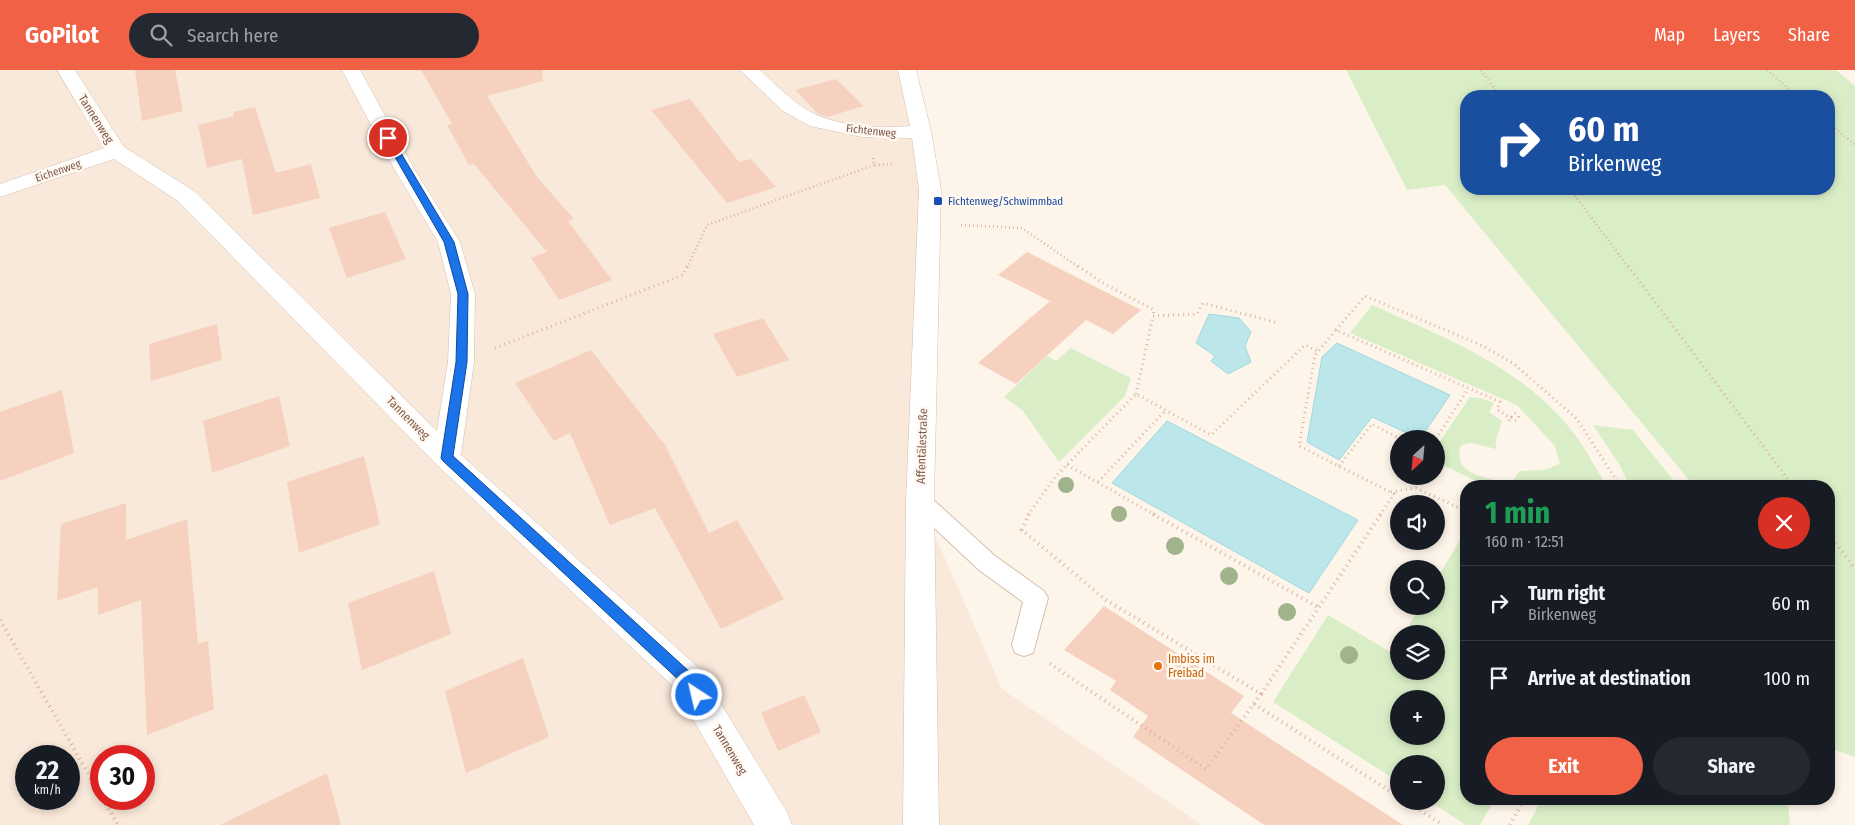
<!DOCTYPE html>
<html lang="en">
<head>
<meta charset="utf-8">
<style>
	:root { --surface:#171b24; --page:#242831; --text:#f1f3f6; --muted:#9ea1a6; --line:#363941; --accent:#f16146 }
	body { margin:0; font-family:"Fira Sans Condensed",sans-serif; background:var(--page); color:var(--text); height:100vh; display:flex; flex-direction:column; font-size:19px; white-space:nowrap }
	* { box-sizing:border-box; margin:0 }
	p { font-size:16px; color:var(--muted) }
	.icon { flex:none; width:28px; height:28px; fill:none; stroke:currentColor; stroke-width:2; stroke-linecap:round; stroke-linejoin:round }
	.map { position:relative; flex:1; overflow:hidden }
	.sheet { position:absolute; left:1460px; top:410px; width:375px; height:325px; display:flex; flex-direction:column; background:var(--surface); border-radius:20px; box-shadow:0 2px 8px #0003 }
	.sheet>* { flex:none }
	.banner { position:absolute; left:1460px; top:20px; width:375px; height:105px; border-radius:20px; box-shadow:0 2px 8px #0003; background:#1a4fa0; color:#fff; overflow:hidden }
	.needle { width:32px; rotate:206deg }
	.buttons { position:absolute; left:1390px; top:360px; display:grid; gap:10px }
	.buttons a { display:grid; place-items:center; width:55px; height:55px; border-radius:50%; background:var(--surface); box-shadow:0 2px 8px #0003; font-size:25px }
	.speed { position:absolute; left:15px; top:675px; display:flex; gap:10px; font-size:25px; font-weight:700; text-align:center }
	.speed>* { display:grid; place-content:center; width:65px; height:65px; border-radius:50%; background:var(--surface); box-shadow:0 2px 8px #0003; line-height:1 }
	.speed small { font-size:12px; font-weight:400 }
	.speed .limit { border:8px solid #d22; background:#fff; color:#111 }
	.pin { position:absolute; display:grid; place-items:center; width:42px; height:42px; color:#fff; margin:-21px; border:2px solid #fff; border-radius:50%; box-shadow:0 1px 5px #0007 }
	.me { position:absolute; width:55px; margin:-28px; rotate:325deg; stroke-linejoin:round; filter:drop-shadow(0 0 4px #0008) }
	.turn { display:flex; align-items:center; gap:18px; height:105px; padding:0 25px; font-size:22px }
	.turn .icon { width:65px; height:65px; stroke-width:2.5 }
	.turn b { display:block; font-size:35px; line-height:42px }
	.round { display:grid; place-items:center; flex:none; width:52px; height:52px; border-radius:26px; background:var(--page) }
	.summary { display:flex; align-items:center; justify-content:space-between; height:85px; padding:0 25px }
	h1 { font-size:30px; font-weight:700; line-height:38px; color:#1e9e55 }
	.action { display:flex; gap:10px; margin-top:auto; padding:10px 25px }
	.action a { flex:1; height:58px; border-radius:30px; background:var(--accent); color:#fff; font-size:20px; font-weight:700; line-height:58px; text-align:center }
	.action a+a { background:var(--page); color:var(--text) }
	ul { padding:0; list-style:none }
	li { display:flex; align-items:center; gap:15px; height:75px; padding:0 25px; border-top:1px solid var(--line) }
	li div { flex:1 }
	li b { display:block; font-size:19px }
	li em { font-style:normal }
	header { display:flex; align-items:center; gap:30px; box-sizing:border-box; height:70px; padding:0 25px; background:var(--accent); color:#fff }
	header strong { font-size:24px }
	nav { display:flex; gap:28px; margin-inline-start:auto; font-size:18px }
	.search { width:350px; height:45px; background:var(--page); display:flex; align-items:center; gap:12px; box-sizing:border-box; padding:0 18px; border-radius:28px; color:var(--muted); font-size:19px }
	.map>svg:first-child { display:block }
	.residential { fill:#f9e9da; fill-rule:evenodd }
	.green { fill:#d9eec6; fill-rule:evenodd }
	.water { fill:#bbe7eb; stroke:#a1d8dd }
	.building { fill:#f6d1bf }
	.lines { fill:none; stroke-linecap:round; stroke-linejoin:round }
	.service-casing { stroke:#d5beb0; stroke-width:2 }
	.minor-casing { stroke:#d5beb0; stroke-width:1 }
	.path-far2 { stroke:#dcb4a1; stroke-width:2.5; stroke-dasharray:1 3; stroke-linecap:butt }
	.path-far1 { stroke:#dcb4a1; stroke-width:3; stroke-dasharray:1 4; stroke-linecap:butt }
	.path { stroke:#dcb4a1; stroke-width:4; stroke-dasharray:1 4.5; stroke-linecap:butt }
	.service { fill:#fff; fill-rule:evenodd }
	.minor { fill:#fff; fill-rule:evenodd }
	.tree { fill:#a0b38b }
	.route { fill:#1a73e8; stroke:#114b97 }
	.transit-dot { fill:#1a4fb4; stroke:#fff9f2; stroke-width:2 }
	.food-dot { fill:#e8710a; stroke:#fff9f2; stroke-width:2 }
	.labels { text-anchor:middle; dominant-baseline:central; stroke-width:5; stroke-linejoin:round; paint-order:stroke }
	.far-street-label { font-size:11px; fill:#7c584a; stroke:#fff9f2 }
	.far-transit-label { font-size:11px; fill:#164399; stroke:#fff9f2; text-anchor:start }
	.street-label { font-size:12px; fill:#7c584a; stroke:#fff9f2 }
	.food-label { font-size:12px; fill:#c56008; stroke:#fff9f2; text-anchor:start }
</style>
</head>
<body>
<header>
<strong>GoPilot</strong>
<div class="search"><svg class="icon" aria-label="search" viewBox="0 0 24 24"><circle cx="10" cy="10" r="6"/><path d="M15 15l6 6"/></svg>Search here</div>
<nav><a>Map</a><a>Layers</a><a>Share</a></nav>
</header>
<div class="map">
<svg width="1855" height="755" viewBox="0 0 1855 755">
	<rect width="100%" height="100%" fill="#fef5ea"/>
	<path class="residential" d="M0 0H896L923 51 941 114 920 431 1002 619 1202 755H0ZM26 686H69V729H26ZM101 686H144V729H101Z"/>
	<path class="green" d="M1346 0H1836L1855 16V687L1829 678V416H1694L1445 115 1407 120ZM1829 26V119H1466V26Z
		M1372 235C1453 271 1542 305 1589 386 1594 396 1602 406 1605 416H1509L1520 401 1544 400 1560 394 1555 376 1517 335 1350 263Z
		M1071 278 1131 308 1125 326 1059 392 1023 341 1004 327 1047 286 1056 291Z
		M1470 327 1480 328 1494 333 1489 342 1502 351 1496 370V379L1471 373 1461 375C1453 397 1474 407 1493 409L1487 413 1472 409 1436 392V377Z
		M1593 355 1633 360 1678 416H1630L1619 394Z
		M1466 460V729H1495L1480 755H1466L1429 731H1436V694H1399V712L1273 632 1328 545 1392 583 1399 572V601H1436V564H1404L1420 536H1436V510ZM1399 629H1436V666H1399Z
		M1542 729H1788L1790 755H1528Z"/>
	<path class="water" d="M1209 244 1239 248 1251 262 1245 276 1251 292 1228 304 1211 291 1215 286 1196 273Z
		M1337 273 1450 325 1420 369 1372 347 1339 390 1307 372 1322 287Z
		M1167 351 1358 450 1309 523 1112 413Z"/>
	<path class="building" d="M135 0H175L183 41 142 51Z
		M421 0H542L543 11 487 26 537 107 574 149 568 151 612 210 559 230 531 188 547 182 474 94 469 95 447 55 452 54Z
		M836 9 864 36 827 47 817 43 795 20Z
		M690 29 739 92 751 89 776 117 727 133 651 40Z
		M255 37 276 103 311 94 320 128 253 145 242 89 207 98 198 55 234 46 233 42Z
		M385 142 406 189 347 208 329 158Z
		M1027 182 1141 240 1113 264 1086 250 1016 314 978 293 1050 231 998 205Z
		M763 248 789 290 737 307 713 264Z
		M217 254 222 290 151 311 149 274Z
		M591 280 665 375 709 463 737 450 784 529 721 559 655 438 610 455 570 363 554 371 515 313Z
		M62 320 74 383 0 411V342Z
		M279 326 290 376 212 403 203 351Z
		M364 386 380 454 299 483 287 412Z
		M126 433V470L187 449 198 574 208 571 214 639 147 665 141 530 98 545V517L57 531 61 454Z
		M434 501 451 564 362 600 348 533Z
		M1104 536 1244 626 1231 643 1403 755H1264L1133 667 1148 646 1110 620 1116 611 1064 580Z
		M523 588 549 667 466 703 445 621Z
		M804 625 821 662 778 681 761 643Z
		M327 703 341 755H220Z"/>
	<g class="lines">
		<defs>
			<path id="service" d="M920 422 928 425 995 486 1044 521 1048 528 1033 583 1024 586 1015 583 1012 575 1023 532 979 500 912 437 909 431 912 425Z"/>
			<path id="minor" d="M57 0H75L124 77 194 121 437 361 448 292 451 224 438 172 396 102 342 0H360L416 102 460 172 475 224 474 292 461 385 699 598 787 742 792 755H754L675 618 437 395 178 131 114 89 0 127V114L104 78Z
				M740 0H760C774 13 788 28 804 38 834 57 876 59 910 56L898 0H916L931 61 941 120 934 431 939 755H903L906 431 919 120 912 68 862 67 810 56 783 41Z"/>
		</defs>
		<use href="#service" class="service-casing"/>
		<use href="#minor" class="minor-casing"/>
		<path class="path-far2" d="M1481 0 1500 26
			M1767 0 1797 26
			M1829 53 1855 75
			M873 88 874 95 893 94
			M1570 119 1629 198
			M961 155 1022 158 1080 198
			M687 198 707 155 874 95"/>
		<path class="path-far1" d="M1078 196 1101 212 1154 240 1153 246
			M1628 196 1793 416
			M1336 260 1365 226 1483 276 1514 294 1577 349 1620 416
			M495 278 683 205 687 196
			M1136 324 1153 246 1197 244 1203 233 1278 253
			M1511.5 347a3.5 3.5 0 1 1 7 0a3.5 3.5 0 1 1-7 0Z
			M1509 351 1510 348
			M1436 369 1468 319
			M1067 395 1155 445
			M1339 396 1372 354 1401 369
			M1098 412 1166 340
			M1391 422 1416 418 1466 441
			M1464 433 1466 434
			M1028 445 1055 407 1136 324 1211 365 1305 275 1318 281
			M1380 445 1394 424 1299 376 1315 285 1336 260 1500 332 1497 339 1510 348"/>
		<path class="path" d="M1029 444 1022 460 1106 530 1261 624 1206 699 1049 593
			M1153 444 1318 537
			M1829 464 1855 499
			M0 550 101 726
			M1261 624 1381 444
			M1254 634 1399 727
			M103 729 118 755
			M1406 731 1443 755
			M1510 755 1524 729"/>
		<use href="#service" class="service"/>
		<use href="#minor" class="minor"/>
	</g>
	<g class="tree">
		<circle cx="1066" cy="415" r="8"/>
		<circle cx="1119" cy="444" r="8"/>
		<circle cx="1175" cy="476" r="9"/>
		<circle cx="1229" cy="506" r="9"/>
		<circle cx="1287" cy="542" r="9"/>
		<circle cx="1349" cy="585" r="9"/>
	</g>
	<path class="route" d="M388 65 392 68 454 172 468 224 467 292 453 386 692 604 704 625 702 629 697 631 692 629 682 613 443 391 441 388 456 292 458 224 444 172 384 68Z"/>
	<rect class="transit-dot" x="933" y="126" width="10" height="10" rx="2.5"/>
	<circle class="food-dot" cx="1158" cy="596" r="5"/>
	<g class="labels">
		<g class="far-street-label">
			<text transform="translate(871 61) rotate(6)">Fichtenweg</text>
			<text transform="translate(58 101) rotate(-19)">Eichenweg</text>
		</g>
		<g class="far-transit-label">
			<text x="948" y="131">Fichtenweg/Schwimmbad</text>
		</g>
		<g class="street-label">
			<text transform="translate(96 49) rotate(58)">Tannenweg</text>
			<text transform="translate(408 348) rotate(45)">Tannenweg</text>
			<text transform="translate(922 376) rotate(-88)">Affentälestraße</text>
			<text transform="translate(730 680) rotate(59)">Tannenweg</text>
		</g>
		<g class="food-label">
			<text x="1168" y="589">Imbiss im<tspan x="1168" dy="14">Freibad</tspan></text>
		</g>
	</g>
</svg>
<div class="buttons">
<a><svg class="needle" viewBox="-14 -14 28 28"><path d="M0-13l5 13h-10z" fill="#e53935"/><path d="M0 13l5-13h-10z" fill="#9ea1a6"/></svg></a>
<a><svg class="icon" aria-label="sound" viewBox="0 0 24 24"><path d="M4 9h4l5-4v14l-5-4H4zM17 9q2 3 0 6"/></svg></a>
<a><svg class="icon" aria-label="search" viewBox="0 0 24 24"><circle cx="10" cy="10" r="6"/><path d="M15 15l6 6"/></svg></a>
<a><svg class="icon" aria-label="layers" viewBox="0 0 24 24"><path d="M12 4l9 5-9 5-9-5zM3 14l9 5 9-5"/></svg></a>
<a>+</a>
<a>−</a>
</div>
<div class="speed"><div>22<small>km/h</small></div><div class="limit">30</div></div>
<div class="pin" style="left:388px;top:68px;background:#d93025"><svg class="icon" aria-label="arrive" viewBox="0 0 24 24"><path d="M6 21V4h12l-3 4 3 4H6"/></svg></div>
<svg class="me" style="left:697px;top:625px" viewBox="-20 -20 40 40"><circle r="17" fill="#1a73e8" stroke="#fff" stroke-width="3"/><path d="M0-11L8 9 0 5-8 9z" fill="#fff"/></svg>
<div class="banner">
<div class="turn"><svg class="icon" aria-label="right" viewBox="0 0 24 24"><path d="M7 20v-9h11M14 6l5 5-5 5"/></svg><div><b>60 m</b>Birkenweg</div></div>
</div>
<section class="sheet">
<div class="summary"><div><h1>1 min</h1><p>160 m · 12:51</p></div><a class="round" style="background:#d93025;color:#fff"><svg class="icon" aria-label="close" viewBox="0 0 24 24"><path d="M6 6l12 12M18 6L6 18"/></svg></a></div>
<ul>
<li><svg class="icon" aria-label="right" viewBox="0 0 24 24"><path d="M7 20v-9h11M14 6l5 5-5 5"/></svg><div><b>Turn right</b><p>Birkenweg</p></div><em>60 m</em></li>
<li><svg class="icon" aria-label="arrive" viewBox="0 0 24 24"><path d="M6 21V4h12l-3 4 3 4H6"/></svg><div><b>Arrive at destination</b></div><em>100 m</em></li>
</ul>
<div class="action"><a>Exit</a><a>Share</a></div>
</section>
</div>
</body>
</html>
